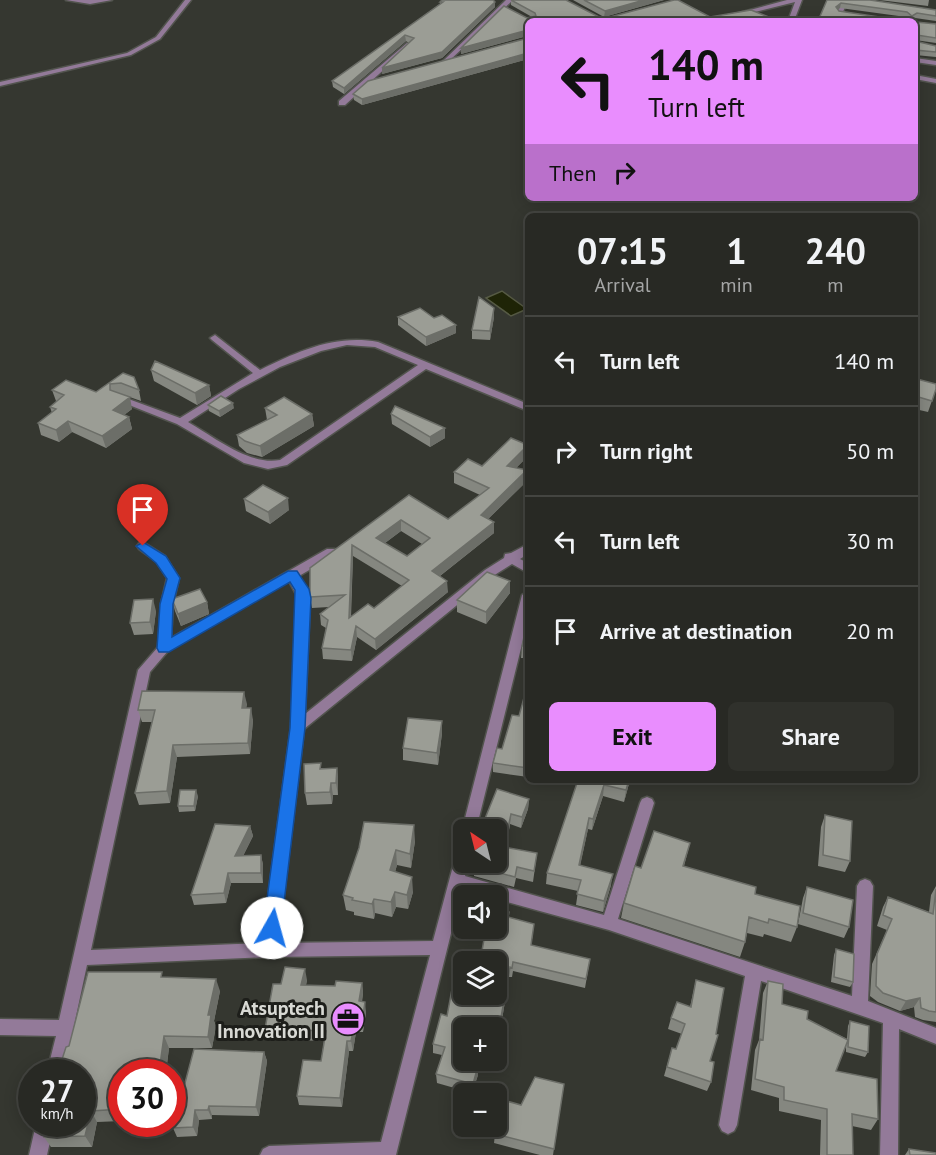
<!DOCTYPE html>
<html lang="en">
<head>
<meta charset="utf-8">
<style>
	:root { --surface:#282924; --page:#30312c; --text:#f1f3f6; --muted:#a5a6a6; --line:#444541; --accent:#e98dfe }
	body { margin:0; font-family:"PT Sans",sans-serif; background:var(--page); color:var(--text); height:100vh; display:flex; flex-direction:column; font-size:22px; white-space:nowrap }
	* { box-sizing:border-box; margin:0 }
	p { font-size:20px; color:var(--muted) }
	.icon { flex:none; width:33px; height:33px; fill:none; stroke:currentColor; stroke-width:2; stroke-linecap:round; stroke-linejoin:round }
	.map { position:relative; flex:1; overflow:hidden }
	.details { position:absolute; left:525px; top:213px; width:393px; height:570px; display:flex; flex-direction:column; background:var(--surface); border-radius:9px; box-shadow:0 3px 15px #0003,0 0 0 2px var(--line) }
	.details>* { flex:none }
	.hud { position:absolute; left:525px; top:18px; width:393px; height:183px; border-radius:9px; box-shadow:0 3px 15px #0003,0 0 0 2px var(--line); background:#e98dfe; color:#111; overflow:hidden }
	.needle { width:39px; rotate:325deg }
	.fabs { position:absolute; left:453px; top:819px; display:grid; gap:12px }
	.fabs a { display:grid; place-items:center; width:54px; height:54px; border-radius:9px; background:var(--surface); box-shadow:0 3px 15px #0003,0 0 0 2px var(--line); font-size:30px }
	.speed { position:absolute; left:18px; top:1059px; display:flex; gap:12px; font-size:30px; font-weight:700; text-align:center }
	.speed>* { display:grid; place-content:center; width:78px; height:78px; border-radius:50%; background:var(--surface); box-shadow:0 3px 15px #0003,0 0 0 2px var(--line); line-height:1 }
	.speed small { font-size:15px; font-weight:400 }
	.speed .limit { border:9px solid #d22; background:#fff; color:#111 }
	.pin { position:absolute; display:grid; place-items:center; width:51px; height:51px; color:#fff; margin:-62px -26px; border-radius:50% 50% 50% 0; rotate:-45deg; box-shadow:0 0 6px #0007 }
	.pin .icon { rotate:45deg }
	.me { position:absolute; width:66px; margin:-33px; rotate:7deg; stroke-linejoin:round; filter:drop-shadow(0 0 4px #0008) }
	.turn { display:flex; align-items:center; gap:21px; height:126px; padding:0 24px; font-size:27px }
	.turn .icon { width:78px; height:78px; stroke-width:2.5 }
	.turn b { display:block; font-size:42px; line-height:51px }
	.then { display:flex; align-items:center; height:57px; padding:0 24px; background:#0003; gap:12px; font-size:22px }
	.eta { display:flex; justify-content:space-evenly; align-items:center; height:102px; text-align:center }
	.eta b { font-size:36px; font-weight:700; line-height:42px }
	.cta { display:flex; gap:12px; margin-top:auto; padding:12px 24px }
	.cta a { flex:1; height:69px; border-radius:9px; background:var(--accent); color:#111; font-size:24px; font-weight:700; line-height:69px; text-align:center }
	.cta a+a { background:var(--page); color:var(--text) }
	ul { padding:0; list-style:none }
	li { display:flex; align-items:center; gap:18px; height:90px; padding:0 24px; border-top:2px solid var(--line) }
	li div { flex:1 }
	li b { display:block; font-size:22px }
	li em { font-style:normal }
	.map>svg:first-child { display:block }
	.water { fill:#1f2407; stroke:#565a44; stroke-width:1.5 }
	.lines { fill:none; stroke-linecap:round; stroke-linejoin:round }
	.street-casing { stroke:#52544e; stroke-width:3 }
	.street { fill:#937a99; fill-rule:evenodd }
	.wall { fill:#858780; fill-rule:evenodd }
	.shaded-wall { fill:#6c6e68 }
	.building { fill:#9b9d95; stroke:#6c6e68; stroke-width:1.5; fill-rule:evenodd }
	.route { fill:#1a73e8; stroke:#114b97; stroke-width:1.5 }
	.labels { text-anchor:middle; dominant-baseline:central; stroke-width:6; stroke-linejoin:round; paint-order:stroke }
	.near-poi-label { font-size:20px; font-weight:bold; fill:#d8d9d4; stroke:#1d1e1a; text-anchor:end }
</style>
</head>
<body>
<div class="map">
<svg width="936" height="1155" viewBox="0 0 936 1155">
	<rect width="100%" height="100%" fill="#353730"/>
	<path class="water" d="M502 291 527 309 511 316 486 298Z"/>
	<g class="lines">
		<defs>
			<path id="street" d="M66 0H112L90 4Z
				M185 0H191L160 39 131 55 0 86V82L127 53 156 37Z
				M506 0H513L447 63H443V61Z
				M787 0H802L794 21H788L795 2 719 21H709Z
				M842 0H848L839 21H833Z
				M407 43 412 44 345 105H339V101Z
				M915 58 936 61V65L915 62Z
				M915 75 936 79V83L915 79Z
				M215 335 260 370C298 351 336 334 378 342L528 404V411L426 369 287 465 268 469 244 463 177 424 114 399 115 397H123L180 418 253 373 212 340 210 338ZM347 345 375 347 418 365 280 460C250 466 214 437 188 422L239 389 280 367 321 351Z
				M143 542 165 556 179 578 173 604 171 638 327 549H335L337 552 335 555 299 576 310 598 305 714 485 570 504 558 505 554 511 553 528 544V554L520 559 528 563V573L512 564 493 576 304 729 278 943 433 941 457 851 459 846 464 845V862H469L465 876 604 915 640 803 642 799 647 797 652 799 654 803 618 919 852 996 857 886 860 881 865 879 870 881 873 886 868 1001 936 1028V1044L899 1029 898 1155H880L883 1023 761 981 737 1125 734 1131 728 1134 722 1131 719 1125 745 976 609 930 496 899V896H485L462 889 396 1155H260L263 1149 269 1146 381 1142 430 955 269 957 87 965 64 1072H47L56 1036 0 1035V1019L59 1020 138 670 158 647 161 604 167 578 157 562 139 549 137 546 139 543ZM289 581 298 598 291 727 262 943 91 950 150 672 168 651Z
				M528 591V620L476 830H464V834L462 830 522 595Z
				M36 1124H54L47 1155H29Z"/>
		</defs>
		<use href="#street" class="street-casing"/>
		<use href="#street" class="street"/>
	</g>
	<path class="wall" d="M511 0 599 17H710L779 21H528V38L527 36 461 54V48L527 18 532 17 511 5Z
		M573 0H664L604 17Z
		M827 0 936 10V21L915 18 914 19 916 22 936 24V43L915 40V41V21H818ZM840 8 906 17H907L893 19 839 11 838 10Z
		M879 0H929L928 6Z
		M440 2 495 7 442 58 382 74 409 43 406 41 344 94 333 87 332 81 440 4Z
		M528 38V59L362 105 354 100 353 94Z
		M915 41 936 46V57L915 55Z
		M494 308V317L490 340 472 339V330Z
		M398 317 456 333 426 346 398 325Z
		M151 370 209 385 211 396 197 405 154 381Z
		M123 373 139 390 141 401 124 395 132 409 124 415 129 417 132 429 106 448 72 432 59 442 41 435 38 423 52 413 50 407 56 402V401L52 390 96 392Z
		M915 384 936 389 928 412 915 409Z
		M208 405 234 408 220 417 209 411Z
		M265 408 312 414 314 426 262 457 247 453 239 446 237 435 267 420Z
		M391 414 445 438 430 447 392 424Z
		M528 456 516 468 527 481 488 519 494 533 440 576 448 592 376 650 357 637 352 661 323 659 322 648 326 628 321 625 320 614 329 607 312 608 310 597V568L409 495 448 519 480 495 454 483V472ZM401 531 422 544 407 556 385 543ZM353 556 402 586 374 608 351 617Z
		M244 499 289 510 270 524 246 511Z
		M510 581V593L486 624 457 612V600Z
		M172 599 207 602 209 614 181 626 175 611Z
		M156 611 153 634 134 635 130 623Z
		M528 623V658H521L522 646Z
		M528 683V777L493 772V763L502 749 519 716Z
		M247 704 246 708 253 720 250 754 177 757 170 803 139 805 135 793 152 722H142L138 710Z
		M442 721V733L438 765 403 760V748Z
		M321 763V768H337L338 779V795H333L332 804 307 805 305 793Z
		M578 780H630L624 802 603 796 592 830 588 829 580 865 611 885 603 912 576 905 578 891 546 884 547 873Z
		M198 796 195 811 179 812 178 806Z
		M529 799 528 809 521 828 510 824 506 848 537 853 533 882 516 878 514 887 474 876V866L496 862 484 821Z
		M825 815 850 861 845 872 818 866 821 827Z
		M250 826 253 836 243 856 261 855 263 865V883H231L226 903 194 905 191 895Z
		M415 841 411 868 397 865 395 872 413 892 408 909 396 907 392 917 375 913 374 919 354 915V912L346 910 343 895 359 848Z
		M690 843 684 866 755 894 797 927 791 942 764 934 763 937 747 933 745 942 740 957 621 918 624 903 641 868Z
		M936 886V1022L923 1020 915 1017 914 1007 900 1011 878 1002 870 996 872 964 887 930 877 926 883 907 888 897 929 912 931 895Z
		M807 887 849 927 844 938 798 924 803 898Z
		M509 912V917L533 934 531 945 590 959 585 988 513 971 512 977H509L500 1032 496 1031V1028H464L470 1064 478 1066V1075L472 1093 437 1083 436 1074 442 1055 433 1053V1044L447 1016 496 994 486 932 475 928H496Z
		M836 949 853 982 850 987 831 982 834 955Z
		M164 977 220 991 214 1021 216 1026 212 1048H169L166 1072H122V1121L97 1122 92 1147H51L44 1137 69 1046Z
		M307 980 306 985 335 986 362 983 363 993 362 1002 366 1012 363 1032H356L353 1051H349L342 1107 299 1105 297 1096 321 1061 324 1041 268 1039 265 1029 281 984Z
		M696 980 710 1061 711 1082 707 1091 664 1076 672 1048 676 1049 682 1034 668 1029 671 1018 690 1007Z
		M768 981 782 1004 807 1019 847 1039 848 1026 850 1021 868 1052 865 1057 846 1052V1044L836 1071 878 1119 871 1130 852 1126 853 1155H820L821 1120 779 1111V1098L751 1090 755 1050 759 1040 763 993Z
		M264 1052 267 1061 259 1116 212 1115V1119L199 1120 197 1136 177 1137 173 1128Z
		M564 1084 553 1155H540L494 1143 495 1134 521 1105Z
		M134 1124H159L158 1131 138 1132Z
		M909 1149 936 1155H905Z"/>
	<path class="shaded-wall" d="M644 0H664L604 17 605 11Z
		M495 2V7L442 58 382 74V68Z
		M841 3 840 8 835 12 836 7Z
		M528 30 527 36 461 54V48Z
		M405 35 406 41 344 94V88Z
		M528 53V59L362 105V99Z
		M494 308V317L490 340V331Z
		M456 325V333L426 346V337Z
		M209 385 211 396 197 405 195 393Z
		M130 397 132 409 116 421 113 410Z
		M233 403 234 408 220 417 219 411Z
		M312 414 314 426 262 457 260 446Z
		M129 417 132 429 106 448 102 436Z
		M68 421 72 432 59 442 56 430Z
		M445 428V438L430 447V437Z
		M528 445V456L507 477V466Z
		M527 470V481L481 526V515Z
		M288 498 289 510 270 524 268 512Z
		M401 520V531L377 549 376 538Z
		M494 522V533L432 582V571Z
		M352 545 353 556 350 629 349 618Z
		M447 581 448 592 376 650 375 639Z
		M510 581V593L486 624V612Z
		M153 599 156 611 153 634 150 622Z
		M207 602 209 614 181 626 178 614Z
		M356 626 357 637 352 661 351 650Z
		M244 692 247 704 244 720 242 708Z
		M251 708 253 720 250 754 248 743Z
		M442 721V733L438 765 437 753Z
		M173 745 177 757 170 803 167 791Z
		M337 768 338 779V795L336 783Z
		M629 780H630L624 802 626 790Z
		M331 783 333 795 332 804 330 792Z
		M604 785 603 796 592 830 593 819Z
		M196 790 198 796 195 811 194 806Z
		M529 799 528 809 521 828 522 817Z
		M511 814 510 824 504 858V847Z
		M589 818 588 829 578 876 579 865Z
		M414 825 415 841 411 868 410 854Z
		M250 826 253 836 238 866 235 856Z
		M396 850 397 865 391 885 390 870Z
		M261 855 263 865V883L261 873Z
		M228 873 231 883 226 903 224 893Z
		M613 874 611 885 603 912 604 901Z
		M412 877 413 892 408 909 407 895Z
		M395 892 396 907 392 917 391 902Z
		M374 899 375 913 374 919 372 904Z
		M510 967 509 977 500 1032V1023Z
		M305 969 307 980 304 995 301 985Z
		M216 979 220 991 214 1021 216 1026 212 1048 208 1037V1015Z
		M362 983 363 993 360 1012 359 1001Z
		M920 998 914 1007 900 1011 906 1001Z
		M365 1002 366 1012 363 1032 362 1022Z
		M355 1022 356 1032 353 1051 351 1041Z
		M164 1036 169 1048 166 1072H159Z
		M347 1041 349 1051 342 1107 340 1098Z
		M264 1052 267 1061 259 1116 256 1107Z
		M478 1066V1075L472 1093 473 1084Z
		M209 1106 212 1115V1119L208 1110Z
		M195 1110 199 1120 197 1136 193 1127Z
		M91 1111 97 1122 92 1147 85 1136Z
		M154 1124H159L158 1131Z"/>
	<path class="building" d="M442 0H493L495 2 442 52 382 68 414 38 405 35 344 88 332 81 443 2H440Z
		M511 0H566L599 17H610L674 0H678L710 17 751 10 779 21H528V31V30L461 48 504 6 527 18 536 16 535 13Z
		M584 0H644L605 11Z
		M827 0H870L936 10V16L917 13 912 16 907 12 841 3 836 7 839 11 893 19 912 17 916 22 936 24V38L917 35 915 39V21H818Z
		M528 38V53L362 99 353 94 368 81Z
		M915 41 936 46V52L915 50Z
		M479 297 494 308 490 331 472 330Z
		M420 308 434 318 442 315 456 325 426 337 398 317Z
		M155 361 209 385 195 393 151 370Z
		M123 373 134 377 139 390 121 383 110 384V390L130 397 113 410 129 417 102 436 68 421 56 430 38 423 56 409 50 407 64 395 52 390 66 380 96 392Z
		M917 379 936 384V389L932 401 915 396V384Z
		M221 396 233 403 219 411 208 405Z
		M284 397 312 414 260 446 245 441 237 435 277 415 265 408Z
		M395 406 445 428 430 437 391 414Z
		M511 438 528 445 507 466 527 470 481 515 494 522 432 571 447 581 375 639 356 626 351 650 322 648 328 620 320 614 345 595 310 597V568L409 495 448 519 489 488 454 472 468 459 482 466ZM401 520 430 538 407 556 376 538ZM352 545 409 580 374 608 368 604 349 618Z
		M263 485 288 498 268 512 244 499Z
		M487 572 510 581 486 612 457 600Z
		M200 589 207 602 178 614 172 599Z
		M153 599 150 622 130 623 134 600Z
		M527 623H528V646H522Z
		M528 683V768L493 763 497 748 502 749 512 715 519 716Z
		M142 691 244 692 242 708H251L248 743 173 745 167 791 135 793 155 710H138Z
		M408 718 442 721 437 753 403 748Z
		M321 763 320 769 337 768 336 783H331L330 792 305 793 304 764Z
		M578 780H629L626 790 604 785 593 819 589 818 579 865 613 874 604 901 577 894 581 880 547 873Z
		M497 789 529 799 522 817 511 814 504 847 537 853 534 871 517 867 515 877 474 866 475 862H496V830H476L477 821H484Z
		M180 790H196L194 806H178Z
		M825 815 852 821 850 861 823 855Z
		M364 822 414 825 410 854 396 850 390 870 412 877 407 895 395 892 391 902 374 899 372 904 352 900 353 898 343 895 359 848Z
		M215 824 250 826 235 856 261 855V873H228L224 893 191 895Z
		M654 831 690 843 683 866 756 887 755 894 800 906 797 927 769 919 768 923 749 917 745 942 624 903 635 866 641 868Z
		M807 887 853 900 849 927 803 913Z
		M936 889V1012L929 1011 921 1008 920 998 906 1001 883 993 876 986 877 954 892 919 883 915 888 897 933 914Z
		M496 908 509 912 508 917 534 924 531 945 590 959 586 979 513 962 512 968 510 967 500 1023 479 1019 477 1028H464V1060H469L468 1063 478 1066 473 1084 436 1074 445 1047 433 1044 441 1014 447 1016 455 973 464 974V994H496V962H480L486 928H496Z
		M836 949 854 954 853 982 834 977Z
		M285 967 305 969 301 985 335 986 336 981 362 983 359 1001 365 1002 362 1022H355L351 1041H347L340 1098 297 1096 303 1060 321 1061 326 1031 265 1029 273 984H281Z
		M88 972H162L161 977 216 979 208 1015H211L208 1037 164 1036 159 1072H122V1109L91 1111 85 1136 44 1137 47 1124H82V1072H58L66 1047 69 1046Z
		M696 980 724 988 716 1034 718 1035 710 1061 714 1062 711 1082 667 1067 672 1048 676 1049 685 1024 671 1018 677 1002 691 1007Z
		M768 981 783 984 782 1004 808 1011 807 1019 848 1040 836 1071 877 1079 878 1119 852 1114 853 1155H827V1109L784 1100V1087L755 1079 760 1039 763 1040Z
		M850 1021 869 1026 868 1052 848 1047Z
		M194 1049 264 1052 256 1107 209 1106 208 1110H195L193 1127 173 1128Z
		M535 1077 564 1084 554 1149 495 1134 503 1100 521 1105Z
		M909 1149 936 1153V1155H910Z"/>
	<path class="route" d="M143 542 166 556 180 578 173 604 172 637 288 571H297L309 589 311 598 305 728 281 928 278 934 272 936 265 934 263 928 290 728 295 590 290 582 169 652H159L157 648 160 604 167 579 156 563 136 546Z"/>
	<defs>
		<symbol id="office-disc" viewBox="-11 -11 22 22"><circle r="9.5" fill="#e98dfe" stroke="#1d1e1a"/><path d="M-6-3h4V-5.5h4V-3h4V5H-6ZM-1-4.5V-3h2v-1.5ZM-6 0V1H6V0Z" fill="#111"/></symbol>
	</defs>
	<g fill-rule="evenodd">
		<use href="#office-disc" x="329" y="1000" width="38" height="38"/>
	</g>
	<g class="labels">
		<g class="near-poi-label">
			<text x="325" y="1008">Atsuptech<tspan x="325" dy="23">Innovation II</tspan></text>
		</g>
	</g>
</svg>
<div class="fabs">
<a><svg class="needle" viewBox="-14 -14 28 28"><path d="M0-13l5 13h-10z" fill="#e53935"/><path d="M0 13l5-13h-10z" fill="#a5a6a6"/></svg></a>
<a><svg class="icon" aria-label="sound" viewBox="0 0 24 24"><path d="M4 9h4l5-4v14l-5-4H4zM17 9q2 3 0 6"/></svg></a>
<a><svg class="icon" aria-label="layers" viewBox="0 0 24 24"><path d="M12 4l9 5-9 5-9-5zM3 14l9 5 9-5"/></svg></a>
<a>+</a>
<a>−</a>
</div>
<div class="speed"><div>27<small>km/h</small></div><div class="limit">30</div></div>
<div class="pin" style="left:143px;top:546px;background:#d93025"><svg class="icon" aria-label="arrive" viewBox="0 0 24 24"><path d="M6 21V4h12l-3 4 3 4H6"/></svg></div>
<svg class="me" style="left:272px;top:928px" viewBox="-20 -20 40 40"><circle r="19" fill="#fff"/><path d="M0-13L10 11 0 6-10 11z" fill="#1a73e8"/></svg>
<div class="hud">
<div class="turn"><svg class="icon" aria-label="left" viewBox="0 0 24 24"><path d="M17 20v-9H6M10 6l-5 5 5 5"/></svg><div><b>140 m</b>Turn left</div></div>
<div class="then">Then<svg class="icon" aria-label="right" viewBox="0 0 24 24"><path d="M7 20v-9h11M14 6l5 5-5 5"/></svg></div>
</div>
<section class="details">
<div class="eta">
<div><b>07:15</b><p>Arrival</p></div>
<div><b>1</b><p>min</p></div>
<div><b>240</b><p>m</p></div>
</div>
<ul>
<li><svg class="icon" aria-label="left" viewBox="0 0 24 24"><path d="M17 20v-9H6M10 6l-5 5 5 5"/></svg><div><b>Turn left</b></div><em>140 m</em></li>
<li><svg class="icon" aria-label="right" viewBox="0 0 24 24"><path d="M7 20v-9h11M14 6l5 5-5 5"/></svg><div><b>Turn right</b></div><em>50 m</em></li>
<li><svg class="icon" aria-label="left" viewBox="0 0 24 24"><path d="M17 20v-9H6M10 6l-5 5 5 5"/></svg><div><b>Turn left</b></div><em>30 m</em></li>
<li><svg class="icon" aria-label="arrive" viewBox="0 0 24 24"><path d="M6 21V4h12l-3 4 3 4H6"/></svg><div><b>Arrive at destination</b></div><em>20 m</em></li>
</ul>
<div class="cta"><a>Exit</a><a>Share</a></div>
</section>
</div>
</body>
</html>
